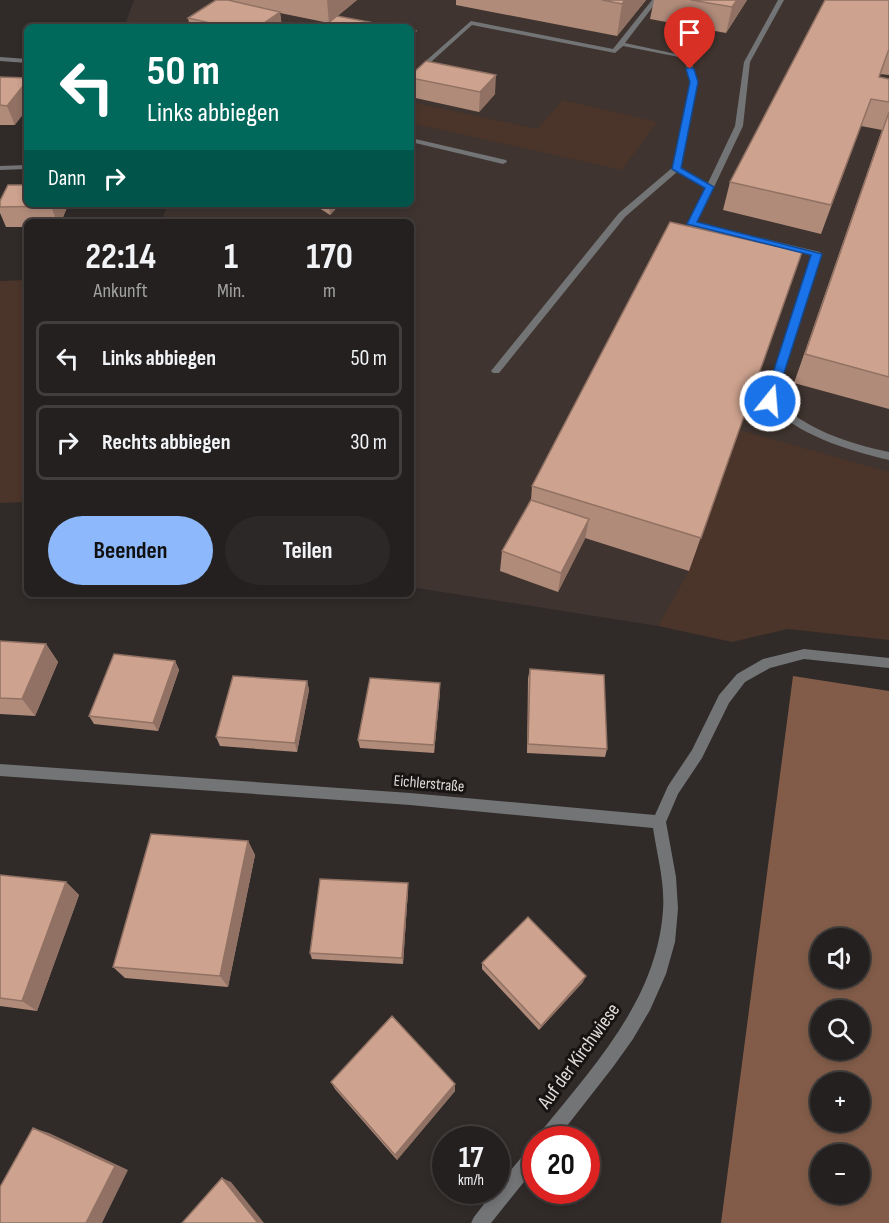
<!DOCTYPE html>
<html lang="de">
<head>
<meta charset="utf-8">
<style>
	:root { --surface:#24201f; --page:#2c2828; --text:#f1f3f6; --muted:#a3a3a4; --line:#413e3d; --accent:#8db9fc }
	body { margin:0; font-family:"Sofia Sans Condensed",sans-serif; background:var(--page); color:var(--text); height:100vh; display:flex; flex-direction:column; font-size:22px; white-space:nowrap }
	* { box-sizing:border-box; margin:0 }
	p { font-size:20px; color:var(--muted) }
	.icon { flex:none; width:33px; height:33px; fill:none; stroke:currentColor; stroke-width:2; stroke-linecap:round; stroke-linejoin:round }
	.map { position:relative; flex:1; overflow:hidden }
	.panel { position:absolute; left:24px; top:219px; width:390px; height:378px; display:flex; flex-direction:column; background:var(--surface); border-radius:9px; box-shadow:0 3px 9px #0003,0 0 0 2px var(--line) }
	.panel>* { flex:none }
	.top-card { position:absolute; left:24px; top:24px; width:390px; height:183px; border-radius:9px; box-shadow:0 3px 9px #0003,0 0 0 2px var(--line); background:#00695c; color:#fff; overflow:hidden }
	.controls { position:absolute; left:810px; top:928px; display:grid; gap:12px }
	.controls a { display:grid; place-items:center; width:60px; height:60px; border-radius:50%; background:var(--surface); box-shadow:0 3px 9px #0003,0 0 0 2px var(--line); font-size:30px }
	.speed { position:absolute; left:432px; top:1126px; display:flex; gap:12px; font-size:30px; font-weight:700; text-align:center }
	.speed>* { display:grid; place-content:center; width:78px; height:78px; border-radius:50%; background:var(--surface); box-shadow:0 3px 9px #0003,0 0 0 2px var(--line); line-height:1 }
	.speed small { font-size:15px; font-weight:400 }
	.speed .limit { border:9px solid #d22; background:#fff; color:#111 }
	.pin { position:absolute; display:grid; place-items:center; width:51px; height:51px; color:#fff; margin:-62px -26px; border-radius:50% 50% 50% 0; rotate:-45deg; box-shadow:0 0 6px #0007 }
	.pin .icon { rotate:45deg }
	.me { position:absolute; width:66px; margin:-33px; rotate:17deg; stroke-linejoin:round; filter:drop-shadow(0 0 4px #0008) }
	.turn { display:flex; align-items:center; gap:21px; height:126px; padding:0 24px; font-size:27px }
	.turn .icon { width:78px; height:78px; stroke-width:2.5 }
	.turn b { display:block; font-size:42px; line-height:51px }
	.then { display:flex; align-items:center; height:57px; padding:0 24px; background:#0003; gap:12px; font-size:22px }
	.eta { display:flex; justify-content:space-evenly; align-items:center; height:102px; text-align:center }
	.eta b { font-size:36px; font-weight:700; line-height:42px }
	.button { display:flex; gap:12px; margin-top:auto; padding:12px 24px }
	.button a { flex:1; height:69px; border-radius:36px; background:var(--accent); color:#111; font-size:24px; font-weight:700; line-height:69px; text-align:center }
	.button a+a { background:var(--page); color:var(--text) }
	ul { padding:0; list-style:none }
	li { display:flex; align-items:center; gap:18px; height:75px; margin:0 12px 9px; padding:0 12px; border:3px solid var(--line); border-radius:9px }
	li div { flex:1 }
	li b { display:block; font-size:22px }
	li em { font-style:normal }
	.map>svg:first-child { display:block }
	.built { fill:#3f342f }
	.green { fill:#4b3429 }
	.forest { fill:#825c49; fill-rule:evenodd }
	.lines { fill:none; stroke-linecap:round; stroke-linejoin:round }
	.service { fill:#727476; fill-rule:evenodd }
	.minor { fill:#727476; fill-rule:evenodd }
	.wall { fill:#b08b7a }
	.shaded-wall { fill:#907163 }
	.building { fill:#cda28e; stroke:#907163; stroke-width:1.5 }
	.route { fill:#1a73e8; stroke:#114b97; stroke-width:1.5 }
	.labels { text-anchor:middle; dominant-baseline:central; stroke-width:6; stroke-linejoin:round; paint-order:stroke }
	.street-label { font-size:16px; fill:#dfdcda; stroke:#171413 }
	.near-street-label { font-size:20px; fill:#dfdcda; stroke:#171413 }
</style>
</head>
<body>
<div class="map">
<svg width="889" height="1223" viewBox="0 0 889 1223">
	<rect width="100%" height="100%" fill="#302b29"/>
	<path class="built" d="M134 0H889V640L808 627 658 626 411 587V222H161L168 204H411V27H124Z"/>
	<path class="green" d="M563 100 657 122 622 170 411 123V102L537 129Z
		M27 280V502L0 503V281Z
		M739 430 889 472V640L788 629 732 642 658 626 689 571Z"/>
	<path class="forest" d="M793 676 889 691V1223H721ZM820 939H860V978H820ZM820 1011H860V1050H820ZM820 1083H860V1122H820ZM820 1155H860V1194H820Z"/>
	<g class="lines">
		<path class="service" d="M652 0H658L625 43 690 57 697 82 680 168 708 183 735 126 744 62 778 0H784L750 62 743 126 697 223 820 252 821 254 775 400C808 430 847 443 889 452V460C843 449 801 436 766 403L765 401 812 255 689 226 688 224 705 188 677 172 625 217 499 373H493L491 371 619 213 672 168 691 82 684 58 623 46 615 53 472 25 411 80V74L471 21 613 49Z
			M0 57 27 59V63L0 61Z
			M27 72V78L23 77V75Z
			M411 138 506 160 507 162 503 164 411 142Z
			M27 165V169L0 170V166Z"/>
		<path class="minor" d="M804 649 889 658V668L804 659 770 668 745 682 729 703 702 758 678 794 666 822 676 877 678 909 675 942 666 974 650 1010 633 1039 613 1067 556 1140H536L539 1134C593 1067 657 1000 663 910 665 882 657 855 653 828L410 805 0 776V764L410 793 655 815 668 786 692 750 719 695 737 674 763 659Z
			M536 1145V1167L491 1223H471L474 1217 494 1191H496V1188L530 1147Z"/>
	</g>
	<path class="wall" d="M216 0H357L329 23 280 13 282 27H190L188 18Z
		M456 0H646L617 36 456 5Z
		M654 0H747L726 33 650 19Z
		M889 0V75L880 74 879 77 889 79V409L794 383 882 130 861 126 821 234 723 210 730 182Z
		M411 75 495 94 479 112 411 97Z
		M0 77 15 125H0Z
		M0 201 27 204H67L68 205 61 222H27V227H6L0 213Z
		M313 204H340L330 215Z
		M802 252 689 571 585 538 558 592 500 571 502 551 531 500 532 486Z
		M0 641 46 644 58 662 35 716 0 714Z
		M175 661 179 670 158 731 94 724 89 716Z
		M530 669 607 749 605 757 527 753 528 678Z
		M307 681 309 690 297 752 220 746 216 737Z
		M440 692 434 753 360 748 358 740Z
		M248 841 255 855 228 987 125 978 113 967Z
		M0 875 66 882 79 895 37 1011 0 1006Z
		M408 890 403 964 312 959 310 953Z
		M482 963 583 982 539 1030 482 969Z
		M331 1082 455 1084V1091L397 1160 335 1089Z"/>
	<path class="shaded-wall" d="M327 0H357L329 23Z
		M625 0H646L617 36 622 4Z
		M737 0H747L726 33 732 7Z
		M280 12 282 27H258Z
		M416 31V58L411 63V36Z
		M496 75 495 94 479 112 480 92Z
		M27 81V109L15 125 7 106Z
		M52 204H67L68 205 61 222H57L51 206Z
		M329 204H340L330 215Z
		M589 519 585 539 558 592 561 573Z
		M46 644 58 662 35 716 22 699Z
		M175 661 179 670 158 731 153 723Z
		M307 681 309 690 297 752 295 743Z
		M440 683V692L434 753V745Z
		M248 841 255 855 228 987 220 976Z
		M66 882 79 895 37 1011 22 1001Z
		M408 883V890L403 964 402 958Z
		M586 976 583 982 539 1030 541 1026Z
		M455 1084V1091L397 1160 395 1155Z
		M33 1128 49 1133 128 1170 102 1223H86Z
		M222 1178 231 1182 264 1223H258Z"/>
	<path class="building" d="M216 0H228L280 12 258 27H228L188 18Z
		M602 0H625L622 4Z
		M691 0H737L732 7Z
		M825 0H889V49L879 77 889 79V102L871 99 831 205 730 182Z
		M337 16 395 27H323Z
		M411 30 416 31 411 36Z
		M426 61 496 75 480 92 411 78V75Z
		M0 77 27 78V81L7 106 0 105Z
		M889 112V377L805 354Z
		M8 185H27V204H52L51 206 0 207V201Z
		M670 222 802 252 701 538 532 486Z
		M531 500 589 519 561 573 502 551Z
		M0 641 46 644 22 699 0 698Z
		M114 654 175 661 153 723 89 716Z
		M530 669 604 675 607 749 528 744Z
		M233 676 307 681 295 743 216 737Z
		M370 678 440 683 434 745 358 740Z
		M151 834 248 841 220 976 113 967Z
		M0 875 66 882 22 1001 0 998Z
		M320 879 408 883 402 958 310 953Z
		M528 917 586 976 541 1026 482 963Z
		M392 1016 455 1084 395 1155 331 1082Z
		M33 1128 115 1166 86 1223H0V1187Z
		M222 1178 258 1223H182Z"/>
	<path class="route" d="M690 67 694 69 698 82 681 168 714 187 697 222 822 254 775 401 770 404 764 401 811 255 687 224 705 188 672 169 690 82 686 69Z"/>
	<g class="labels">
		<g class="street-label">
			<text transform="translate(429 784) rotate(5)">Eichlerstraße</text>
		</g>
		<g class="near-street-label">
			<text transform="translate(579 1056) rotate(-54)">Auf der Kirchwiese</text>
		</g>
	</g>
</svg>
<div class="controls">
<a><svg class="icon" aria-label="sound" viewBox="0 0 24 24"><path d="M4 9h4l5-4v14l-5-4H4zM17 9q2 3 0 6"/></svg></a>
<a><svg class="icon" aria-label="search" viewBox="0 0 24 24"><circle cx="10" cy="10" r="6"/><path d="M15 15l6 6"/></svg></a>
<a>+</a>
<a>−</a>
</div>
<div class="speed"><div>17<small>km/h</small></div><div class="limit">20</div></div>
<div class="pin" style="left:690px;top:69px;background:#d93025"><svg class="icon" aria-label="arrive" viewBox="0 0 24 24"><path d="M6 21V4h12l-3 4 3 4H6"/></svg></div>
<svg class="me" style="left:770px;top:401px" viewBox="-20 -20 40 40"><circle r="17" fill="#1a73e8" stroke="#fff" stroke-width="3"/><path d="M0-11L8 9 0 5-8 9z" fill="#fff"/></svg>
<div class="top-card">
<div class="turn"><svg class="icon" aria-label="left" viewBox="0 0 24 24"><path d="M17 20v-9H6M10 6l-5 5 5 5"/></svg><div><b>50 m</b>Links abbiegen</div></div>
<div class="then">Dann<svg class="icon" aria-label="right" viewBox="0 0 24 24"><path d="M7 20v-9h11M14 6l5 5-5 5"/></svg></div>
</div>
<section class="panel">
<div class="eta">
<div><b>22:14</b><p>Ankunft</p></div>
<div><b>1</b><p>Min.</p></div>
<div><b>170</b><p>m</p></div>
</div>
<ul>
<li><svg class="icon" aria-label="left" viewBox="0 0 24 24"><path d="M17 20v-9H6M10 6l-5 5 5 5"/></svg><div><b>Links abbiegen</b></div><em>50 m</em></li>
<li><svg class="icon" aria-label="right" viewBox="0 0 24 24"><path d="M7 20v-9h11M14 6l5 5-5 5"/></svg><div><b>Rechts abbiegen</b></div><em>30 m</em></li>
</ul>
<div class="button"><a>Beenden</a><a>Teilen</a></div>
</section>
</div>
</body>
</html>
